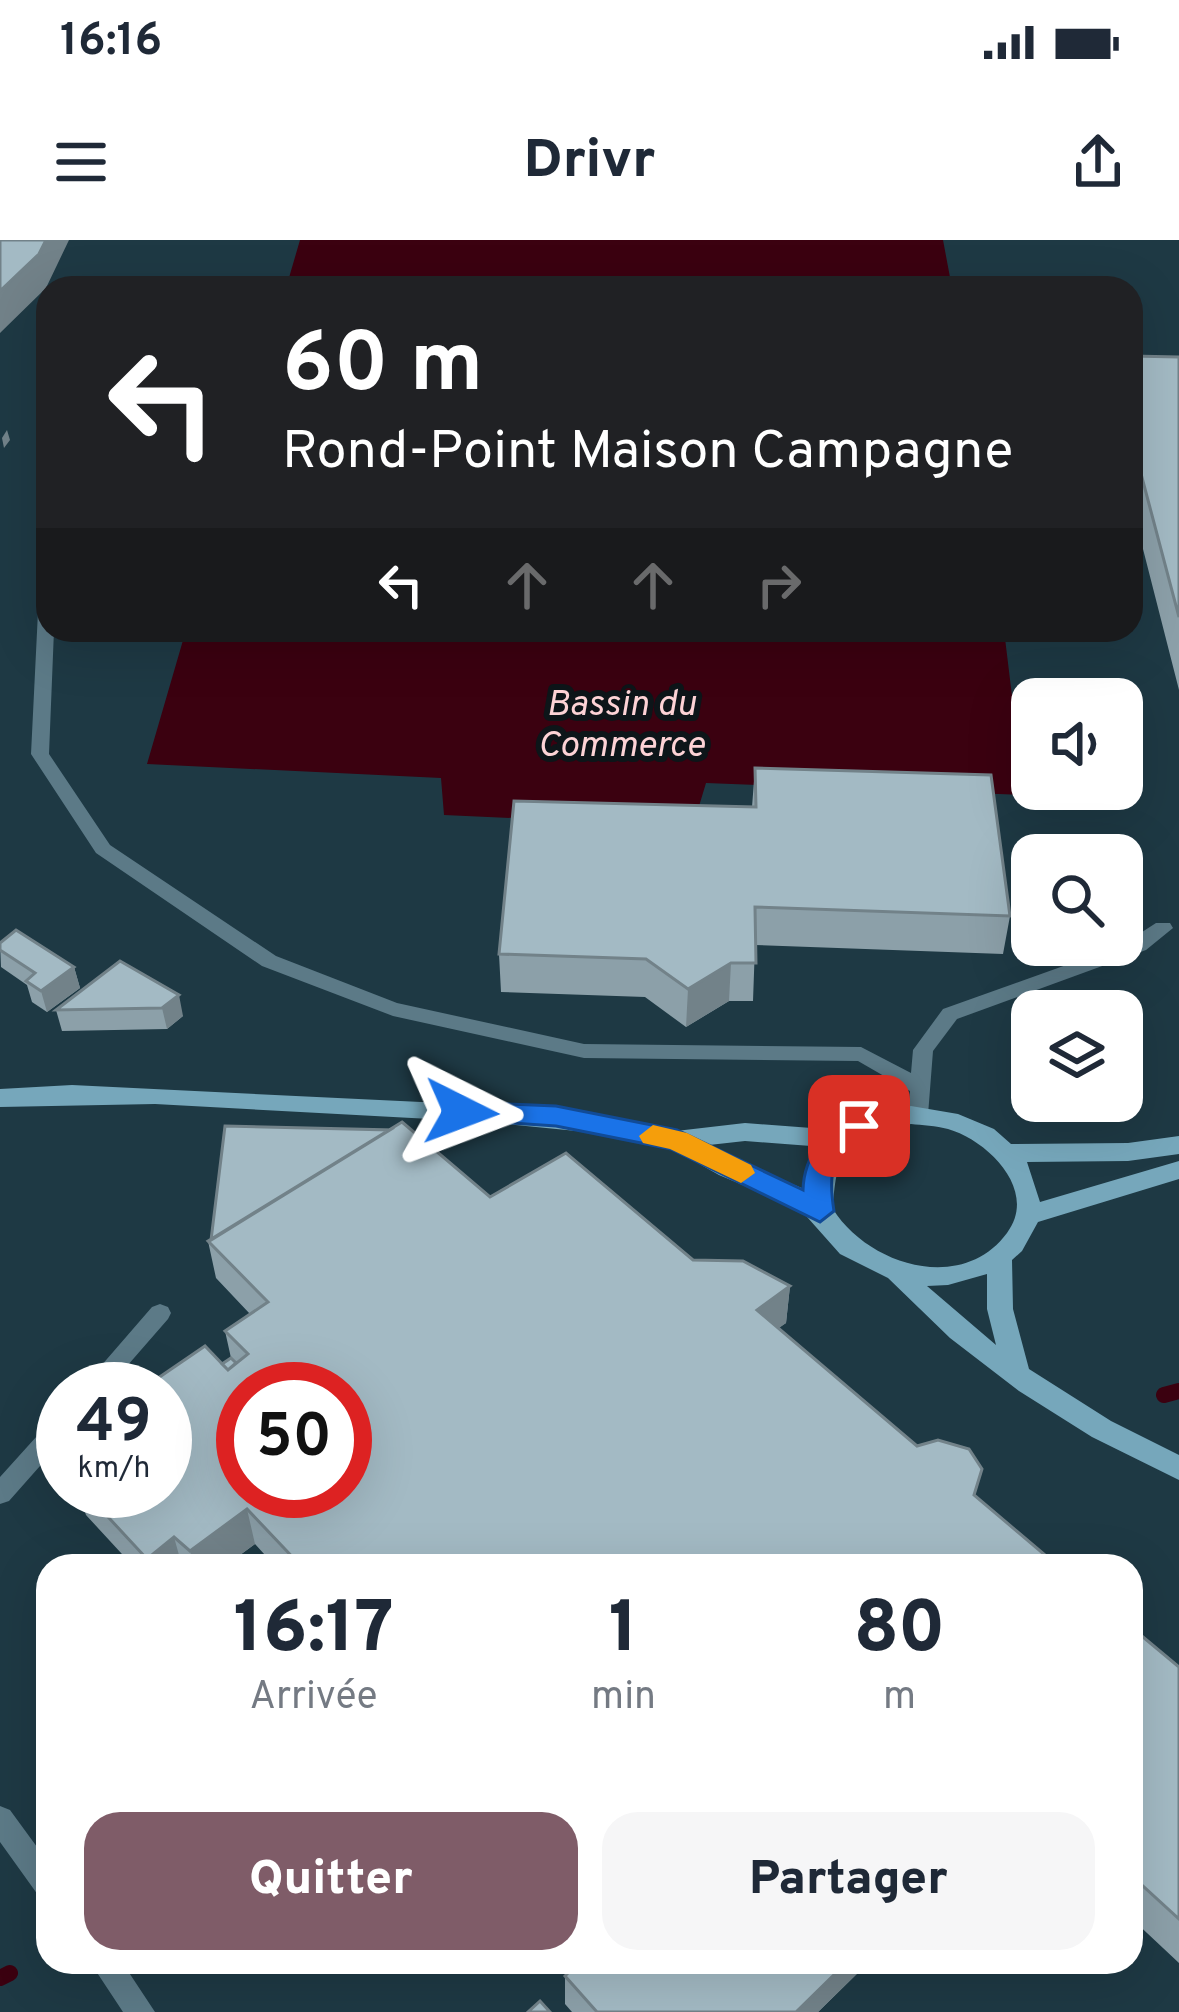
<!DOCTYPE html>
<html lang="fr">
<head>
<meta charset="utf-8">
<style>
	:root { --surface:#fff; --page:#f6f6f7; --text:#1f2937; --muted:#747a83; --accent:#7f5c68 }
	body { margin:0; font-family:Overpass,sans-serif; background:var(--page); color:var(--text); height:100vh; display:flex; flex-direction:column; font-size:45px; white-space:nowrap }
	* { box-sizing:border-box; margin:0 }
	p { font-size:39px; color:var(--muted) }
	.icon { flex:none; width:66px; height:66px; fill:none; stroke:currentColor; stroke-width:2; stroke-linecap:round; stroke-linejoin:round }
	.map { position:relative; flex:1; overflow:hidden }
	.side { position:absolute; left:36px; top:1314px; width:1107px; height:420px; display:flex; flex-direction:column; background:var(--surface); border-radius:36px; box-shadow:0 12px 48px #0002 }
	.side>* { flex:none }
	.guide { position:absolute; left:36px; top:36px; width:1107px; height:366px; border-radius:36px; box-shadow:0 12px 48px #0002; background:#202124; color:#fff; overflow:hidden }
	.controls { position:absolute; left:1011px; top:438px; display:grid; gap:24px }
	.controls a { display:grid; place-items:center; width:132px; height:132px; border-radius:24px; background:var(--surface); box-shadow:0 12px 48px #0002; font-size:60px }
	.speed { position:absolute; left:36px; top:1122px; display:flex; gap:24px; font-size:60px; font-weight:700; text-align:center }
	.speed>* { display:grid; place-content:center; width:156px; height:156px; border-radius:50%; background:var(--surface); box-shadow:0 12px 48px #0002; line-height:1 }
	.speed small { font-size:30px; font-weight:400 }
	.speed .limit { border:18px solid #d22; background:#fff; color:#111 }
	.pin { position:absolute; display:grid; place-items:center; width:102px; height:102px; color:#fff; margin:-51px; border-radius:24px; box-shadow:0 6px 18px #0006 }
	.me { position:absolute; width:132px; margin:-66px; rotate:93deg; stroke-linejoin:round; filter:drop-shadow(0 0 9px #0008) }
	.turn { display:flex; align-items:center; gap:42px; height:252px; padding:0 48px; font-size:54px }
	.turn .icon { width:156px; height:156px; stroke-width:2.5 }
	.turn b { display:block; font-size:84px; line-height:102px }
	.lanes { display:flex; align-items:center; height:114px; padding:0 48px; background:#0003; justify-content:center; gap:60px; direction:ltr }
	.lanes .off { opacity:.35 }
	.eta { display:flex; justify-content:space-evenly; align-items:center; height:204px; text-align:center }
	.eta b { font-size:72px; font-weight:800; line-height:84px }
	.action { display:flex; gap:24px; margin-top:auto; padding:24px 48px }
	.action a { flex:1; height:138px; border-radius:36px; background:var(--accent); color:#fff; font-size:48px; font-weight:800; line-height:138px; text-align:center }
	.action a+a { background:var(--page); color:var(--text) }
	.status { display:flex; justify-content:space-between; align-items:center; height:84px; padding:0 60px; background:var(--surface); direction:ltr }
	.status svg { height:33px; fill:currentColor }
	header { display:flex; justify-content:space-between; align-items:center; height:156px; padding:0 48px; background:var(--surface); font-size:54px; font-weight:800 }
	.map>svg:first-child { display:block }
	.built { fill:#1e3944; fill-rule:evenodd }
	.water { fill:#3b0110 }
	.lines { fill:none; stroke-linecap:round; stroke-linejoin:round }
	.stream { stroke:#3b0110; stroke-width:16 }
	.lane { fill:#5c7a87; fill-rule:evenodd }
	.secondary { fill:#76a7bb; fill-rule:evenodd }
	.wall { fill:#8ca0a9 }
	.shaded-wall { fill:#728289 }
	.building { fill:#a3bac4; stroke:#728289; stroke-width:3; fill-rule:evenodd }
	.route { fill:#1a73e8; stroke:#114b97; stroke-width:3 }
	.slow { fill:#f59e0b }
	.labels { text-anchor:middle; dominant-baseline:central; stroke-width:12; stroke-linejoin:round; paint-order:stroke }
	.water-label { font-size:36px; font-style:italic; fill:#fdd3d6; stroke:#0d1519 }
</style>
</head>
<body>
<div class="status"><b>16:16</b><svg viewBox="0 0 49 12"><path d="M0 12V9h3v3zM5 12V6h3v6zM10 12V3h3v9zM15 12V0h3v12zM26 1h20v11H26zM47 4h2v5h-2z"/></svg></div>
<header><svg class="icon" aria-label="menu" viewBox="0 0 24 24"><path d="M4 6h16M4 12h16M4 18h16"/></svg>Drivr<svg class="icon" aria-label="share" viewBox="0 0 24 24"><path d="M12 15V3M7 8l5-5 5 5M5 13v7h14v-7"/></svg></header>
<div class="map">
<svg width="1179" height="1772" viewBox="0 0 1179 1772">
	<rect width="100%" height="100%" fill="#1c2f36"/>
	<path class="built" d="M0 0H1179V1772H0ZM48 48H1131V390H48ZM1032 459H1122V549H1032ZM1032 615H1122V705H1032ZM1032 771H1122V861H1032ZM63 1149H165V1251H63ZM243 1149H345V1251H243ZM48 1326H1131V1722H48Z"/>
	<path class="water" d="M300 0H943L952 48H286Z
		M186 390H1004L1024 555 706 543 693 586 444 575 441 538 147 524Z"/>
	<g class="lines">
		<path class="stream" d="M1164 1155 1179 1151
			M0 1738 10 1733"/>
		<path class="lane" d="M48 326V390H54L49 514 110 605 276 716 397 763 584 804 861 807 911 833 913 810 943 769 1122 705 1156 683H1170L1173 688 1146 710 957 779 933 811 928 875 918 883 908 875 910 851 858 821 584 818 393 776 262 726 96 613 31 514 40 331Z
			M160 1064 168 1067 171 1073 168 1079 107 1149H81L152 1067Z
			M63 1173V1200L9 1261 0 1264V1237L55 1176Z
			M0 1566 10 1570 48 1622V1659L38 1655 0 1602Z
			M90 1722H122L155 1772H123Z"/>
		<path class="secondary" d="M72 845 523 867 597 875 676 891 745 883 838 890 864 875 911 866 958 874 994 889 1011 904 1128 903 1179 896V914L1128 921 1027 922 1040 962 1179 921V939L1038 982 1022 1011 1012 1020 1013 1069 1029 1129 1111 1181 1179 1215V1240L1092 1197 1019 1151 950 1098 888 1038 840 1014 800 969 719 935 671 908 597 893 486 882 155 864 0 867V849ZM911 884C922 885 936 886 948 889 987 900 1039 950 1007 993 961 1055 867 1024 833 969 836 908 849 894 911 884ZM745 901 824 907 810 928 809 951 737 921 709 905ZM987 1034V1069L996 1105 927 1046 948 1045Z"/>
	</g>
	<path class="wall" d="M1131 116 1179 117V450L1131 262Z
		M755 528 1010 676 1003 714 755 705 753 761H729L686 787 645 757 501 752 499 714 752 567Z
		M0 703 74 727 80 748 47 772 32 762 27 745 1 727Z
		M120 721 183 776 167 789 62 791 56 770Z
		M490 957 693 1020 790 1046 786 1083 778 1088 1058 1326H275L255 1304 225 1326H133L86 1275 78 1251H165V1149L222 1124 231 1118 225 1091 250 1074 216 1038 208 1001Z
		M1131 1387 1179 1427V1723L1131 1678Z
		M869 1722 818 1772H572L565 1764V1736Z"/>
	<path class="shaded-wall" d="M46 0H69L46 48 0 93V51Z
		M7 190 10 200 4 208 2 198Z
		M731 723 729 761 686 787 688 749Z
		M74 727 80 748 47 772 41 751Z
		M179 755 183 776 167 789 162 768Z
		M790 1046 786 1083 753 1107 757 1070Z
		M247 1269 255 1304 225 1326H194L190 1311Z
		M174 1297 182 1326H149L147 1319Z
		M847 1722H869L818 1772H796Z"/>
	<path class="building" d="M0 0H46L39 14 0 51Z
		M1131 116 1179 117V377L1131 196Z
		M755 528 991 535 1010 676 755 667 756 723H731L688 749 646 719 499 714 514 561 756 567Z
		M16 690 74 727 41 751 26 741 35 733 0 710V703Z
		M120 721 179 755 162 768 56 770Z
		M402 882 490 957 566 913 693 1020 743 1021 790 1046 757 1070 917 1206 938 1200 969 1209 982 1229 974 1255 1058 1326H301L247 1269 190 1311 174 1297 147 1319 84 1251H165V1176L167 1175 165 1173V1149H142L205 1106 228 1130 248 1114 225 1091 268 1062 208 1001ZM243 1149H345V1251H243Z
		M225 886 390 890 211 1000Z
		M231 1118 236 1123 228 1130 222 1124Z
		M1131 1387 1179 1427V1679L1131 1635Z
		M579 1722H847L796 1772H597L565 1736Z
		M540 1761 550 1772H528Z"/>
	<path class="route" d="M461 862 556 866 677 890 803 950C804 916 826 886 859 876L873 886C846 925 824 907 834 971L820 982 671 909 556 886 452 879 448 872 452 865Z"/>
	<path class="slow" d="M653 885 687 893 751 925 755 933 741 943 670 909 643 903 639 896Z"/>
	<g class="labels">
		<g class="water-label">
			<text x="621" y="466">Bassin du<tspan x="621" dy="41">Commerce</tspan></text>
		</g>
	</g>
</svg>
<div class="controls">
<a><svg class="icon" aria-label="sound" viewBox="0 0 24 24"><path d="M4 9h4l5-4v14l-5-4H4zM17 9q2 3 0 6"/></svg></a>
<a><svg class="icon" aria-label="search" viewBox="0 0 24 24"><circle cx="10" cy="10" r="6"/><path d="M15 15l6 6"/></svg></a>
<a><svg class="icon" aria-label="layers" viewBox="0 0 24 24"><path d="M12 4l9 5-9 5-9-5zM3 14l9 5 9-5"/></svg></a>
</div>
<div class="speed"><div>49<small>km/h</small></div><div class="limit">50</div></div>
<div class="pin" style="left:859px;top:886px;background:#d93025"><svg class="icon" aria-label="arrive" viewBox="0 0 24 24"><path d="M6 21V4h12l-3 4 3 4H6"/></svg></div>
<svg class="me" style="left:461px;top:872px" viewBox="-20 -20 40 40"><path d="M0-17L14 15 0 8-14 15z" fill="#1a73e8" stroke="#fff" stroke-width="4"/></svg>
<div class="guide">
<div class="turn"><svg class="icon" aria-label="left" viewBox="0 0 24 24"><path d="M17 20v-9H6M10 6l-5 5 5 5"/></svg><div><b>60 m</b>Rond-Point Maison Campagne</div></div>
<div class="lanes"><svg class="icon" aria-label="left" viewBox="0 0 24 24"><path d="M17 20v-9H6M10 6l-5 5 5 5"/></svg><svg class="icon off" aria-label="ahead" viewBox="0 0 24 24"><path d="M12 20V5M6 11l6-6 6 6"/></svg><svg class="icon off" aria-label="ahead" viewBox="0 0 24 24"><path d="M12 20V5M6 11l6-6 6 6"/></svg><svg class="icon off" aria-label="right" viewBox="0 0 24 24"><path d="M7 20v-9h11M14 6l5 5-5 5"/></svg></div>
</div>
<section class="side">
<div class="eta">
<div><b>16:17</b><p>Arrivée</p></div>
<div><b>1</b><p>min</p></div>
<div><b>80</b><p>m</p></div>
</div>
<div class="action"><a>Quitter</a><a>Partager</a></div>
</section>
</div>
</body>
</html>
